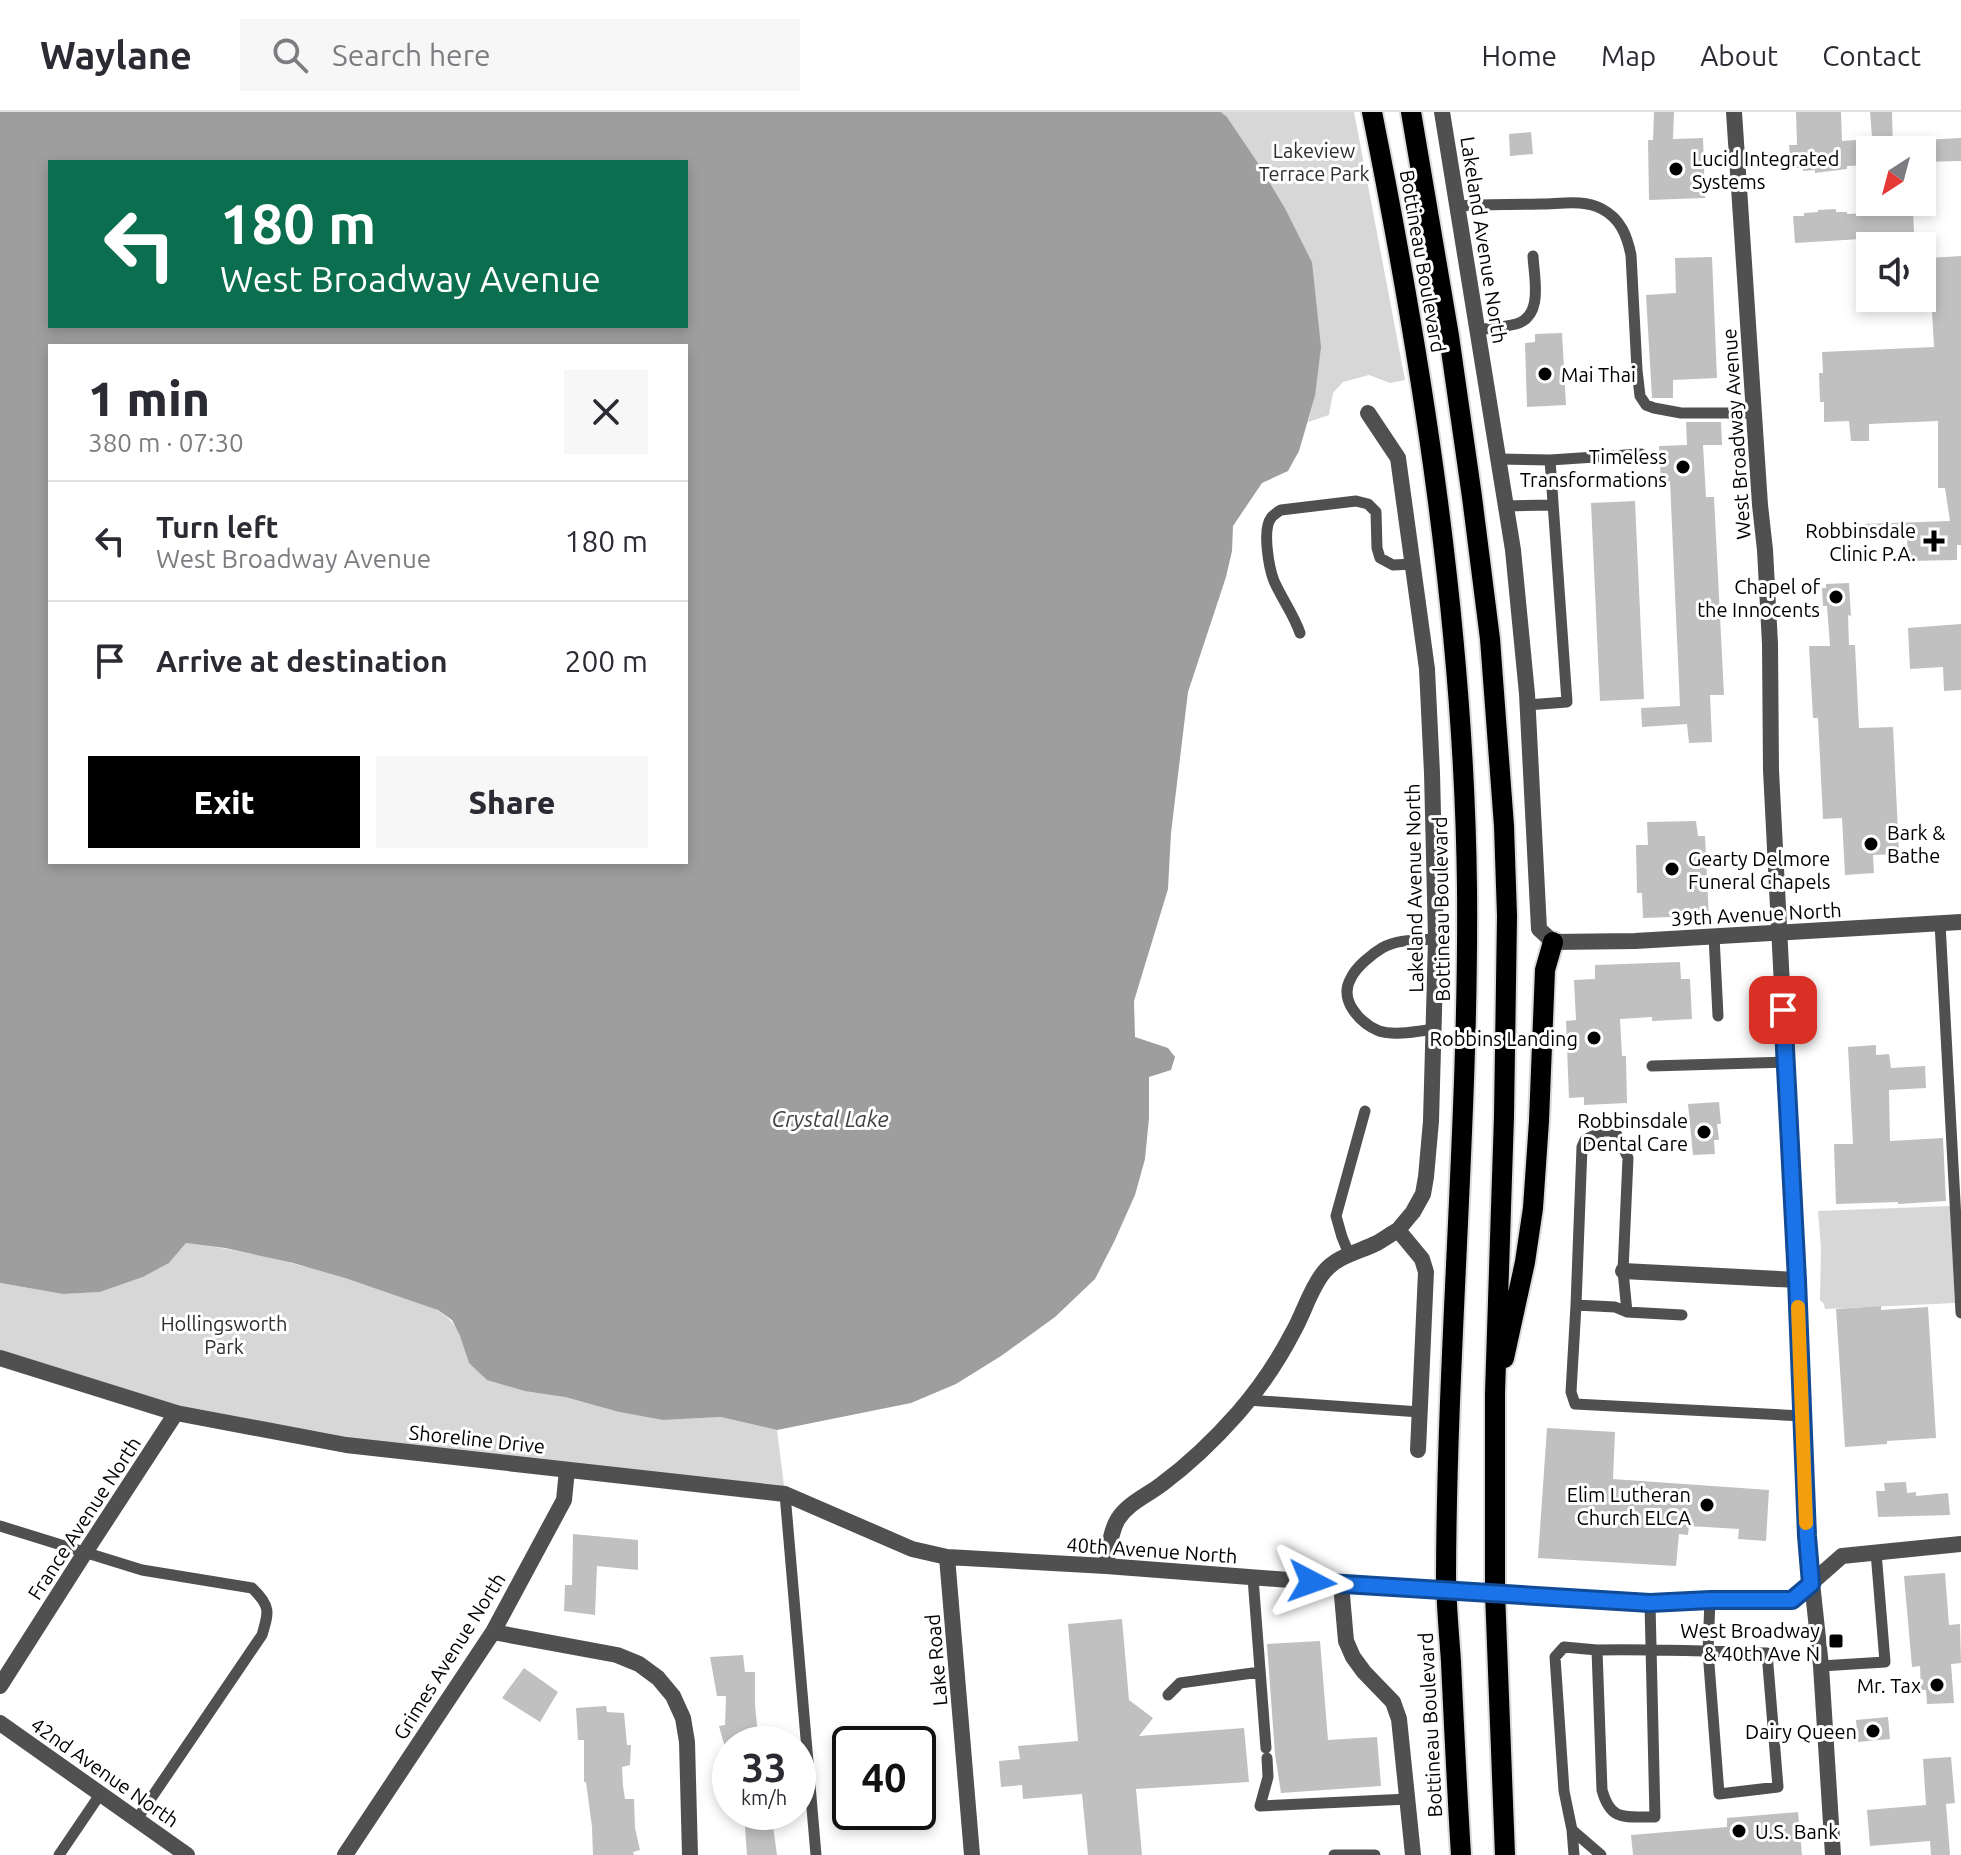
<!DOCTYPE html>
<html lang="en">
<head>
<meta charset="utf-8">
<style>
	:root { --surface:#fff; --page:#f7f7f7; --text:#2b2b33; --muted:#7c7c81; --line:#e1e1e2; --accent:#000 }
	body { margin:0; font-family:Ubuntu,sans-serif; background:var(--page); color:var(--text); height:100vh; display:flex; flex-direction:column; font-size:30px; white-space:nowrap }
	* { box-sizing:border-box; margin:0 }
	p { font-size:26px; color:var(--muted) }
	.icon { flex:none; width:44px; height:44px; fill:none; stroke:currentColor; stroke-width:2; stroke-linecap:round; stroke-linejoin:round }
	.map { position:relative; flex:1; overflow:hidden }
	.side { position:absolute; left:48px; top:232px; width:640px; height:520px; display:flex; flex-direction:column; background:var(--surface); border-radius:0px; box-shadow:0 4px 12px #0003 }
	.side>* { flex:none }
	.banner { position:absolute; left:48px; top:48px; width:640px; height:168px; border-radius:0px; box-shadow:0 4px 12px #0003; background:#0b6e4f; color:#fff; overflow:hidden }
	.needle { width:52px; rotate:216deg }
	.controls { position:absolute; left:1856px; top:24px; display:grid; gap:16px }
	.controls a { display:grid; place-items:center; width:80px; height:80px; border-radius:0px; background:var(--surface); box-shadow:0 4px 12px #0003; font-size:40px }
	.speed { position:absolute; left:712px; top:1614px; display:flex; gap:16px; font-size:40px; font-weight:700; text-align:center }
	.speed>* { display:grid; place-content:center; width:104px; height:104px; border-radius:50%; background:var(--surface); box-shadow:0 4px 12px #0003; line-height:1 }
	.speed small { font-size:20px; font-weight:400 }
	.speed .limit { border:4px solid #111; border-radius:12px; background:#fff; color:#111 }
	.pin { position:absolute; display:grid; place-items:center; width:68px; height:68px; color:#fff; margin:-34px; border-radius:16px; box-shadow:0 4px 12px #0006 }
	.me { position:absolute; width:88px; margin:-44px; rotate:94deg; stroke-linejoin:round; filter:drop-shadow(0 0 6px #0008) }
	.turn { display:flex; align-items:center; gap:28px; height:168px; padding:0 40px; font-size:36px }
	.turn .icon { width:104px; height:104px; stroke-width:2.5 }
	.turn b { display:block; font-size:56px; line-height:68px }
	.round { display:grid; place-items:center; flex:none; width:84px; height:84px; border-radius:0px; background:var(--page) }
	.overview { display:flex; align-items:center; justify-content:space-between; height:136px; padding:0 40px }
	h1 { font-size:48px; font-weight:800; line-height:60px }
	.button { display:flex; gap:16px; margin-top:auto; padding:16px 40px }
	.button a { flex:1; height:92px; border-radius:0px; background:var(--accent); color:#fff; font-size:32px; font-weight:800; line-height:92px; text-align:center }
	.button a+a { background:var(--page); color:var(--text) }
	ul { padding:0; list-style:none }
	li { display:flex; align-items:center; gap:24px; height:120px; padding:0 40px; border-top:2px solid var(--line) }
	li div { flex:1 }
	li b { display:block; font-size:30px }
	li em { font-style:normal }
	header { display:flex; align-items:center; gap:48px; box-sizing:border-box; height:112px; padding:0 40px; background:var(--surface); border-bottom:2px solid var(--line) }
	header strong { font-size:38px }
	nav { display:flex; gap:44px; margin-inline-start:auto; font-size:28px }
	.search { width:560px; height:72px; background:var(--page); display:flex; align-items:center; gap:20px; box-sizing:border-box; padding:0 28px; border-radius:0px; color:var(--muted); font-size:30px }
	.map>svg:first-child { display:block }
	.green { fill:#d7d7d7 }
	.water { fill:#9e9e9e; fill-rule:evenodd }
	.building { fill:#c0c0c0 }
	.lines { fill:none; stroke-linecap:round; stroke-linejoin:round }
	.primary-casing { stroke:#dbdbdb; stroke-width:24 }
	.service { stroke:#505050; stroke-width:11 }
	.minor { stroke:#505050; stroke-width:16 }
	.tertiary { stroke:#505050; stroke-width:16 }
	.primary { stroke:#000; stroke-width:20 }
	.route-casing { stroke:#114b97; stroke-width:20 }
	.route { stroke:#1a73e8; stroke-width:14 }
	.slow { stroke:#f59e0b; stroke-width:14 }
	.poi-dot { fill:#000; stroke:#fff; stroke-width:3 }
	.labels { text-anchor:middle; dominant-baseline:central; stroke-width:6; stroke-linejoin:round; paint-order:stroke }
	.park-label { font-size:20px; fill:#2e2e2e; stroke:#fff }
	.poi-label { font-size:20px; fill:#000; stroke:#fff; text-anchor:end }
	.street-label { font-size:20px; fill:#000; stroke:#fff }
	.water-label { font-size:22px; font-style:italic; fill:#3f3f3f; stroke:#fff }
</style>
</head>
<body>
<header>
<strong>Waylane</strong>
<div class="search"><svg class="icon" aria-label="search" viewBox="0 0 24 24"><circle cx="10" cy="10" r="6"/><path d="M15 15l6 6"/></svg>Search here</div>
<nav><a>Home</a><a>Map</a><a>About</a><a>Contact</a></nav>
</header>
<div class="map">
<svg width="1961" height="1743" viewBox="0 0 1961 1743">
	<rect width="100%" height="100%" fill="#fff"/>
	<path class="green" d="M1221 0H1354L1405 268 1390 271 1369 263 1343 270 1333 281 1329 303 1308 310 1315 284 1312 150 1286 98 1260 54 1227 5Z
		M1950 1094 1955 1191 1825 1197 1824 1192 1820 1188 1821 1137 1818 1099Z
		M186 1131C255 1139 322 1158 388 1180 408 1186 433 1191 449 1207 460 1217 464 1237 469 1251L565 1285 619 1300 663 1308 721 1305 777 1318 785 1382 346 1333 176 1301 0 1246V1171L63 1182 100 1180 143 1165 169 1151Z"/>
	<path class="water" d="M0 0H1221L1227 5 1260 54 1286 98 1312 150 1321 235 1315 284 1299 339 1288 359 1262 371 1233 414 1232 439 1226 465 1188 580 1171 721 1168 777 1134 889 1135 925 1168 936 1175 945 1171 958 1149 965V1006L1145 1047 1135 1083 1114 1130 1095 1167 1055 1205 1001 1244 956 1272 911 1291 777 1318 721 1305 663 1308 619 1300 565 1285 525 1279 487 1268 469 1251 460 1224 452 1208 438 1198 348 1167 293 1151 225 1136 186 1131 169 1151 143 1165 100 1180 63 1182 0 1171ZM50 50H686V214H50ZM50 234H686V750H50Z"/>
	<path class="building" d="M1654 0H1674L1673 27 1703 26 1705 86 1649 88 1648 28H1653Z
		M1796 0H1841L1842 29 1870 27V53L1847 54V57L1815 61V58L1803 59V56H1791L1789 33H1797Z
		M1870 0H1892L1893 38H1873Z
		M1531 20 1533 42 1510 44 1509 22Z
		M1961 26V49L1922 50V28Z
		M1836 97V100H1847V102L1913 99 1914 121 1860 124 1861 127 1795 131 1793 104H1804V101L1818 100V98Z
		M1961 144V433H1957V448L1908 449 1907 425 1863 426 1862 412 1950 409 1945 376H1938V309L1869 312V329H1851L1849 309 1824 310V290H1820L1819 261H1823L1822 240 1934 235 1929 146Z
		M1712 145 1717 266 1673 268V286H1652L1646 183 1676 181 1675 146Z
		M1562 221 1566 293 1527 295 1525 231 1535 230V222Z
		M1686 310H1721L1722 333H1703L1706 385H1714L1724 583H1710L1712 630 1689 631 1687 612 1642 615 1641 596 1680 594 1670 369 1661 370 1659 334 1687 333Z
		M1635 389 1644 587 1600 589 1591 391Z
		M1849 471 1851 504 1848 503 1849 533H1855L1859 616 1893 615 1899 742 1873 743 1874 761 1845 763 1842 706 1823 707 1818 606H1813L1809 534H1830L1827 494H1823L1822 476H1826V472Z
		M1961 512V578L1944 579 1943 555 1910 557 1908 516Z
		M1696 709 1698 724H1705L1709 807 1673 810 1672 805 1643 806 1642 781H1637L1636 733H1648L1647 710Z
		M1680 850 1681 867H1690L1692 907 1652 909V905L1620 907 1622 944H1626L1627 991 1584 993V985L1569 986 1566 909 1576 908 1574 868 1595 867V853Z
		M1876 933V943L1889 942 1891 956 1925 954 1926 976 1889 978 1890 1029 1943 1026 1946 1089 1898 1092V1090L1836 1092 1834 1032H1853L1848 935Z
		M1719 990 1721 1012H1717L1719 1028H1714L1715 1042 1693 1043 1688 992Z
		M1881 1194V1198L1928 1195 1936 1326 1887 1329V1332L1845 1335 1836 1197Z
		M1547 1316 1615 1320 1613 1367 1769 1378 1766 1429 1738 1427 1739 1417 1689 1414 1688 1423 1679 1422 1676 1454 1538 1446Z
		M1906 1370 1907 1381 1916 1380V1384L1948 1381 1950 1403 1878 1405 1876 1379H1885L1884 1371Z
		M573 1422 638 1428V1458L597 1454 595 1503 564 1499 565 1473H572Z
		M1945 1461 1949 1513 1960 1512 1961 1551 1951 1552 1954 1591 1927 1592 1926 1578H1921L1920 1554 1912 1555 1904 1464Z
		M1122 1507 1129 1588 1153 1606 1139 1624 1244 1616 1249 1670 1136 1677 1142 1743H1088L1082 1682 1023 1687 1022 1673 1001 1675 999 1649 1020 1647 1018 1634 1078 1629 1068 1512Z
		M1320 1529 1328 1628 1377 1625 1381 1674 1281 1681 1275 1642 1267 1532Z
		M743 1543 745 1560H755V1593L759 1632H724L719 1614 725 1613 726 1584H717L710 1545Z
		M524 1556 558 1580 540 1610 502 1586Z
		M606 1594 607 1600 624 1601 627 1633H631L630 1653 622 1655 623 1674 625 1687H634L635 1716 640 1738 633 1740 634 1743H593L592 1715 586 1670H584V1628H578L576 1596Z
		M1888 1605 1890 1627 1858 1630 1856 1608Z
		M1951 1645 1955 1691 1946 1692 1950 1743H1931L1930 1729 1870 1734 1867 1698 1926 1693 1923 1647Z
		M744 1700H771L777 1743H747Z
		M1798 1700 1802 1743H1633L1631 1723 1727 1715V1706Z"/>
	<g class="lines">
		<defs>
			<path id="primary" d="M1372 0C1423 256 1464 515 1467 776 1469 1005 1447 1233 1446 1462 1446 1491 1449 1520 1451 1550 1454 1614 1457 1679 1461 1743
				M1411 0 1449 224 1472 385 1490 527 1504 714 1507 804 1504 1004 1495 1281V1480L1505 1743
				M1504 1246 1525 1150 1533 1096 1539 1009 1545 858 1553 830"/>
		</defs>
		<use href="#primary" class="primary-casing"/>
		<path class="service" d="M1458 94C1485 92 1512 93 1540 92 1560 92 1584 87 1602 97 1621 107 1627 124 1631 143L1637 258 1640 284 1646 293 1654 296 1681 301H1754
			M1478 218C1491 216 1504 215 1516 212 1544 204 1534 166 1533 144
			M1499 347 1550 348 1567 590 1527 593
			M1550 348 1641 342
			M1506 394 1553 393
			M1300 521C1294 503 1282 487 1274 469 1269 456 1262 418 1271 406 1272 404 1279 399 1281 398L1356 389 1368 392 1376 400 1377 436 1380 446 1393 453 1414 452
			M1940 811 1961 1201
			M1714 824 1718 904
			M1435 917C1419 919 1395 924 1379 919 1360 911 1338 888 1351 866 1356 855 1372 842 1382 836 1397 827 1419 828 1436 827
			M1652 954 1786 950
			M1349 1142 1342 1125 1336 1104 1365 999
			M1576 1193 1615 1195 1627 1200 1682 1203
			M1627 1200 1623 1159 1628 1046 1617 1023 1611 1019H1603L1585 1028 1582 1035 1576 1193 1571 1280 1575 1292 1803 1304
			M1248 1288 1420 1300
			M785 1382 816 1743
			M0 1414 142 1458 252 1476C271 1494 269 1500 262 1523L137 1707
			M1253 1466 1266 1636
			M1597 1538C1654 1537 1710 1539 1767 1541L1778 1675 1719 1682 1708 1539 1710 1488
			M1821 1554 1885 1550 1876 1440
			M1168 1583 1180 1571 1260 1560
			M1267 1646 1268 1665 1260 1694 1408 1687
			M1572 1718 1601 1743
			M59 1743 101 1681
			M1334 1743H1375
			M1574 1743 1572 1718 1564 1679 1555 1545 1564 1535 1597 1538 1602 1678C1611 1711 1626 1704 1655 1705L1650 1491"/>
		<path class="minor" d="M1442 0 1513 438 1527 582 1539 817 1553 830 1635 829 1961 810
			M1368 301 1398 346 1427 557 1432 661 1436 827 1431 1009 1426 1065 1423 1082 1413 1100 1398 1118 1422 1147 1426 1160 1418 1338
			M1623 1159 1797 1168
			M1106 1454C1109 1438 1110 1420 1118 1407 1128 1391 1148 1383 1162 1372 1189 1352 1215 1327 1238 1301 1259 1277 1278 1249 1293 1220 1304 1201 1310 1177 1324 1160 1337 1144 1359 1140 1377 1131 1384 1127 1391 1122 1398 1118
			M1341 1472 1346 1529 1353 1545 1364 1560 1393 1590 1399 1607 1413 1743
			M1495 1480 1650 1491 1710 1488H1792L1842 1444 1961 1432
			M493 1520 617 1543 639 1552 658 1566 673 1584 683 1606 687 1630 690 1743
			M0 1574 86 1439 176 1301
			M0 1611 187 1743
			M345 1743 493 1520 564 1388 567 1358"/>
		<path class="tertiary" d="M1734 0 1760 393 1765 438 1770 532 1771 658 1797 1168 1807 1424 1821 1554 1833 1743
			M0 1246 176 1301 346 1333 785 1382 912 1437 947 1445 1106 1454 1341 1472 1495 1480
			M947 1445 972 1743"/>
		<use href="#primary" class="primary"/>
	</g>
	<g class="lines">
		<defs>
			<path id="route" d="M1312 1470 1650 1491 1710 1488H1792L1811 1472 1807 1424 1797 1168 1783 898"/>
		</defs>
		<use href="#route" class="route-casing"/>
		<use href="#route" class="route"/>
		<path class="slow" d="M1798 1195 1806 1411"/>
	</g>
	<g class="poi-dot">
		<circle cx="1676" cy="57" r="8"/>
		<circle cx="1545" cy="262" r="8"/>
		<circle cx="1683" cy="355" r="8"/>
		<path d="M1930 417h8v8h8v8h-8v8h-8v-8h-8v-8h8z"/>
		<circle cx="1836" cy="485" r="8"/>
		<circle cx="1871" cy="732" r="8"/>
		<circle cx="1672" cy="757" r="8"/>
		<circle cx="1594" cy="926" r="8"/>
		<circle cx="1704" cy="1020" r="8"/>
		<circle cx="1707" cy="1393" r="8"/>
		<rect x="1828" y="1521" width="16" height="16" rx="4"/>
		<circle cx="1937" cy="1573" r="8"/>
		<circle cx="1873" cy="1619" r="8"/>
		<circle cx="1739" cy="1719" r="8"/>
	</g>
	<g class="labels">
		<g class="park-label">
			<text x="1314" y="38">Lakeview<tspan x="1314" dy="23">Terrace Park</tspan></text>
			<text x="224" y="1211">Hollingsworth<tspan x="224" dy="23">Park</tspan></text>
		</g>
		<g class="poi-label">
			<text x="1692" y="46" text-anchor="start">Lucid Integrated<tspan x="1692" dy="23">Systems</tspan></text>
			<text x="1561" y="262" text-anchor="start">Mai Thai</text>
			<text x="1667" y="344">Timeless<tspan x="1667" dy="23">Transformations</tspan></text>
			<text x="1916" y="418">Robbinsdale<tspan x="1916" dy="23">Clinic P.A.</tspan></text>
			<text x="1820" y="474">Chapel of<tspan x="1820" dy="23">the Innocents</tspan></text>
			<text x="1887" y="720" text-anchor="start">Bark &amp;<tspan x="1887" dy="23">Bathe</tspan></text>
			<text x="1688" y="746" text-anchor="start">Gearty Delmore<tspan x="1688" dy="23">Funeral Chapels</tspan></text>
			<text x="1578" y="926">Robbins Landing</text>
			<text x="1688" y="1008">Robbinsdale<tspan x="1688" dy="23">Dental Care</tspan></text>
			<text x="1691" y="1382">Elim Lutheran<tspan x="1691" dy="23">Church ELCA</tspan></text>
			<text x="1820" y="1518">West Broadway<tspan x="1820" dy="23">&amp; 40th Ave N</tspan></text>
			<text x="1921" y="1573">Mr. Tax</text>
			<text x="1857" y="1619">Dairy Queen</text>
			<text x="1755" y="1719" text-anchor="start">U.S. Bank</text>
		</g>
		<g class="street-label">
			<text transform="translate(1484 128) rotate(81)">Lakeland Avenue North</text>
			<text transform="translate(1423 149) rotate(80)">Bottineau Boulevard</text>
			<text transform="translate(1736 322) rotate(-94)">West Broadway Avenue</text>
			<text transform="translate(1414 776) rotate(-91)">Lakeland Avenue North</text>
			<text transform="translate(1441 797) rotate(-91)">Bottineau Boulevard</text>
			<text transform="translate(1756 802) rotate(-3)">39th Avenue North</text>
			<text transform="translate(477 1327) rotate(6)">Shoreline Drive</text>
			<text transform="translate(84 1406) rotate(-57)">France Avenue North</text>
			<text transform="translate(1152 1438) rotate(4)">40th Avenue North</text>
			<text transform="translate(449 1544) rotate(-58)">Grimes Avenue North</text>
			<text transform="translate(936 1548) rotate(-95)">Lake Road</text>
			<text transform="translate(1430 1613) rotate(-93)">Bottineau Boulevard</text>
			<text transform="translate(105 1660) rotate(35)">42nd Avenue North</text>
		</g>
		<g class="water-label">
			<text x="830" y="1006">Crystal Lake</text>
		</g>
	</g>
</svg>
<div class="controls">
<a><svg class="needle" viewBox="-14 -14 28 28"><path d="M0-13l5 13h-10z" fill="#e53935"/><path d="M0 13l5-13h-10z" fill="#7c7c81"/></svg></a>
<a><svg class="icon" aria-label="sound" viewBox="0 0 24 24"><path d="M4 9h4l5-4v14l-5-4H4zM17 9q2 3 0 6"/></svg></a>
</div>
<div class="speed"><div>33<small>km/h</small></div><div class="limit">40</div></div>
<div class="pin" style="left:1783px;top:898px;background:#d93025"><svg class="icon" aria-label="arrive" viewBox="0 0 24 24"><path d="M6 21V4h12l-3 4 3 4H6"/></svg></div>
<svg class="me" style="left:1312px;top:1470px" viewBox="-20 -20 40 40"><path d="M0-17L14 15 0 8-14 15z" fill="#1a73e8" stroke="#fff" stroke-width="4"/></svg>
<div class="banner">
<div class="turn"><svg class="icon" aria-label="left" viewBox="0 0 24 24"><path d="M17 20v-9H6M10 6l-5 5 5 5"/></svg><div><b>180 m</b>West Broadway Avenue</div></div>
</div>
<section class="side">
<div class="overview"><div><h1>1 min</h1><p>380 m · 07:30</p></div><a class="round"><svg class="icon" aria-label="close" viewBox="0 0 24 24"><path d="M6 6l12 12M18 6L6 18"/></svg></a></div>
<ul>
<li><svg class="icon" aria-label="left" viewBox="0 0 24 24"><path d="M17 20v-9H6M10 6l-5 5 5 5"/></svg><div><b>Turn left</b><p>West Broadway Avenue</p></div><em>180 m</em></li>
<li><svg class="icon" aria-label="arrive" viewBox="0 0 24 24"><path d="M6 21V4h12l-3 4 3 4H6"/></svg><div><b>Arrive at destination</b></div><em>200 m</em></li>
</ul>
<div class="button"><a>Exit</a><a>Share</a></div>
</section>
</div>
</body>
</html>
